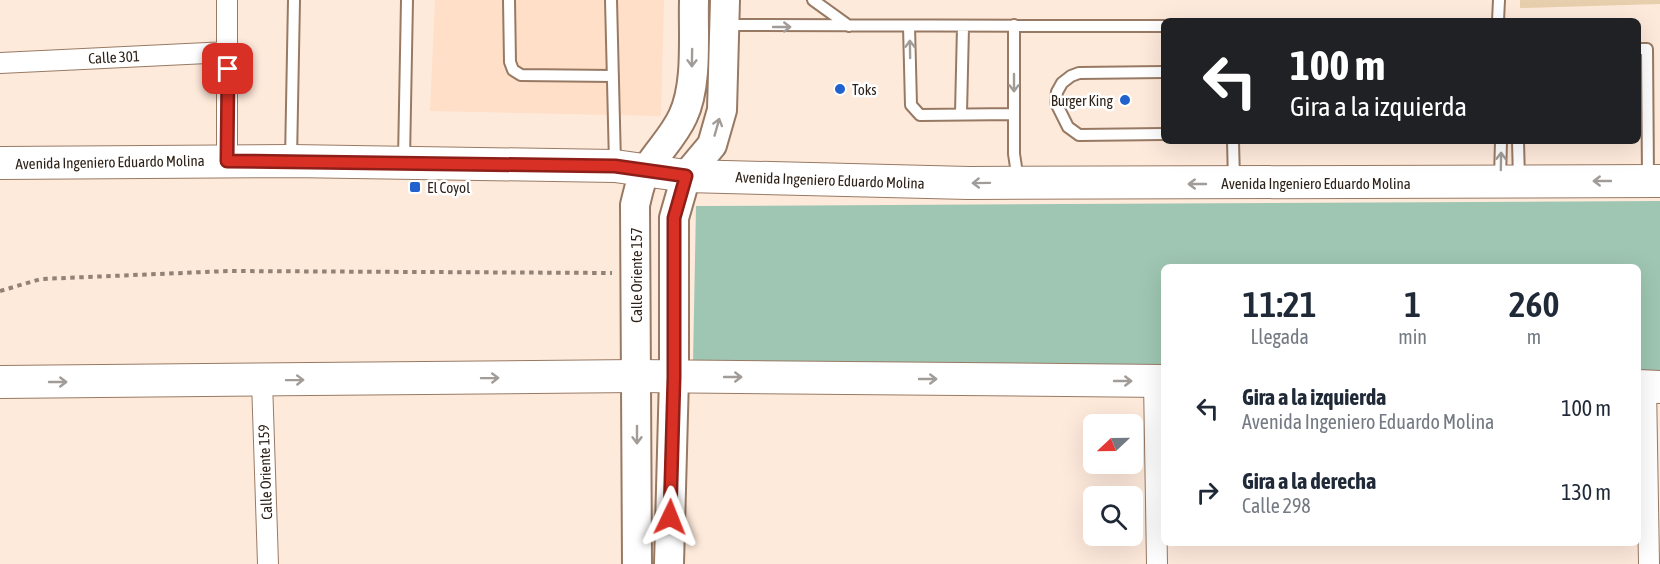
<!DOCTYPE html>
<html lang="es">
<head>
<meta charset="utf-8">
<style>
	:root { --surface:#fff; --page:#f6f6f7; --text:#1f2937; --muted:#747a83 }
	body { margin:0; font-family:"Asap Condensed",sans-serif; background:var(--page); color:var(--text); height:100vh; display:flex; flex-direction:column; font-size:22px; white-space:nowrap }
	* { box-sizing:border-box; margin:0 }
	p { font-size:20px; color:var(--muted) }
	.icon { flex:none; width:33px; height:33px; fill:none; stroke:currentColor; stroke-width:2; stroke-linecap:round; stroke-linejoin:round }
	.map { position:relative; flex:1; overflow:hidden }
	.side { position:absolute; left:1161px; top:264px; width:480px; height:282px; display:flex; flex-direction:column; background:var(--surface); border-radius:9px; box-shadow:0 6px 24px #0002 }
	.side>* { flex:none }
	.hud { position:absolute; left:1161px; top:18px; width:480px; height:126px; border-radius:9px; box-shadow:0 6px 24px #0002; background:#202124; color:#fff; overflow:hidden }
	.needle { width:39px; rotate:248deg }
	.tools { position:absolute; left:1083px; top:414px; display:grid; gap:12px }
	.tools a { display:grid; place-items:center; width:60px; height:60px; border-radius:9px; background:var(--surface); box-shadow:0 6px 24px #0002; font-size:30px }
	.pin { position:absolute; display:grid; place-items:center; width:51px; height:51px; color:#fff; margin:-26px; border-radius:12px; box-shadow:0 3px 9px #0006 }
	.me { position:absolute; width:66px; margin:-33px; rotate:2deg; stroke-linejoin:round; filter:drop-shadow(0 0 4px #0008) }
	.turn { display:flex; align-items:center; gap:21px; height:126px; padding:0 30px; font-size:27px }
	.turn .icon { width:78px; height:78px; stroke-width:2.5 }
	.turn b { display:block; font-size:42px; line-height:51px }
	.eta { display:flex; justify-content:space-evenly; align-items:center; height:102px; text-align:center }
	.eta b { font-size:36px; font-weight:600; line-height:42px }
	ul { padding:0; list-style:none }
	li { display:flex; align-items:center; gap:18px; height:84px; padding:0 30px }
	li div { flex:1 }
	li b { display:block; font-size:22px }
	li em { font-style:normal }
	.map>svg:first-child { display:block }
	.built { fill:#ffdfc7 }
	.green { fill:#9fc6b3 }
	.building { fill:#e7cead }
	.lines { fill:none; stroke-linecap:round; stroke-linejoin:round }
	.lane-casing { stroke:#987a64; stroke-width:14 }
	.street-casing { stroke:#987a64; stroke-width:22 }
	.secondary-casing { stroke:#987a64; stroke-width:32 }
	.primary-casing { stroke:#987a64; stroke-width:34 }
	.path { stroke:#928276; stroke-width:4; stroke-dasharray:4.5 4.5; stroke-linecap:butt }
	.lane { stroke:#fff; stroke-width:10 }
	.street { stroke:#fff; stroke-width:20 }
	.secondary { stroke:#fff; stroke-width:28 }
	.primary { stroke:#fff; stroke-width:32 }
	.oneway { stroke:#a19c98 }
	.route-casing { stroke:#8d1f18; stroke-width:15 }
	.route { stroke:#d93025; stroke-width:10 }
	.poi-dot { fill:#2162ce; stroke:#fff; stroke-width:2 }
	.labels { text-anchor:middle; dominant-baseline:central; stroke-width:5; stroke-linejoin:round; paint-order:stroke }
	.street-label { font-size:15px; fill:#2f2319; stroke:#fff }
	.poi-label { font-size:15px; fill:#2f2319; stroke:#fff; text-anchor:start }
</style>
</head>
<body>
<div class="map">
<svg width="1660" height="564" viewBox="0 0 1660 564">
	<rect width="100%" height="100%" fill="#feeadb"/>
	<path class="built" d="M435 0H664L661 116 430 111Z"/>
	<path class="green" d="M1660 201V373H1638V267H1164V368L693 364 696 206Z"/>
	<path class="building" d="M1520 0H1660V4L1520 8Z"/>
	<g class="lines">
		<defs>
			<path id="lane" d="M509 0 510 62 513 70 521 75 613 76
				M611 0 615 163
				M813 0 849 26
				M1498 21 1499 0
				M726 25 1164 26
				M909 26 911 105 920 115 1014 114V25
				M1638 49H1647L1648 178
				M1164 72 1079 73 1071 76 1062 83 1057 92 1056 103 1068 127 1079 135 1164 134
				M961 113 963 27
				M1014 114V154L1018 180
				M1233 141 1234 180
				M1518 141 1519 180
				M291 159 294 0
				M404 159 407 0
				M1500 178 1501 141"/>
			<path id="street" d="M0 63 228 52
				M227 161V0
				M262 381 268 564
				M1154 381 1157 564
				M1646 386 1649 564"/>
			<path id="secondary" d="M637 564 635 205C638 193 640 180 647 169 658 151 674 136 683 116 698 84 693 35 694 0
				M669 564 674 377V218L686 176 712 145 722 110 725 0"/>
			<path id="primary" d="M0 163 291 161 615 166 686 176 969 183 1660 181
				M0 382 636 376 1164 381
				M1638 386 1660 387"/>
		</defs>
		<use href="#lane" class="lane-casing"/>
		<use href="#street" class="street-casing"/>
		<use href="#secondary" class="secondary-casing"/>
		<use href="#primary" class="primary-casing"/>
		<path class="path" d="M0 291 41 279 228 271 612 273"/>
		<use href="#lane" class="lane"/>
		<use href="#street" class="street"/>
		<use href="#secondary" class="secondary"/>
		<use href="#primary" class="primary"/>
	</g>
	<defs><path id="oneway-shaft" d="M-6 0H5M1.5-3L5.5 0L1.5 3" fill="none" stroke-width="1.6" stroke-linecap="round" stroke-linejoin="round" transform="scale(1.5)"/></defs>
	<g class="oneway">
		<use href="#oneway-shaft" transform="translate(782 27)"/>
		<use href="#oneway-shaft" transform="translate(910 49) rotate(-91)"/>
		<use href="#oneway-shaft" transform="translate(692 58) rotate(91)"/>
		<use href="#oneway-shaft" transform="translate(1014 83) rotate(90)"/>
		<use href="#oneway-shaft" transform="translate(717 127) rotate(-74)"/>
		<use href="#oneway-shaft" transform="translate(1501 161) rotate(-89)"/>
		<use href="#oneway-shaft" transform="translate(1602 181) rotate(180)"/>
		<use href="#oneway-shaft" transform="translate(981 183) rotate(179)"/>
		<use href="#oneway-shaft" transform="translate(1197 184) rotate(-180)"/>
		<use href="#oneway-shaft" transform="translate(733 377)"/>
		<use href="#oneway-shaft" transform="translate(490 378) rotate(-1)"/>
		<use href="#oneway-shaft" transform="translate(928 379)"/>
		<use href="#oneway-shaft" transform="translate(295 380) rotate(-1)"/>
		<use href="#oneway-shaft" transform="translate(1123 381)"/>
		<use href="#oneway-shaft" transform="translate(58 382)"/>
		<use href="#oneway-shaft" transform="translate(637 435) rotate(90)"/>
	</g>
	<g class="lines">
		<defs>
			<path id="route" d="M228 69 227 161 615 166 686 176 674 218V377L670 517"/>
		</defs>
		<use href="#route" class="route-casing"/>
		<use href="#route" class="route"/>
	</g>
	<g class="poi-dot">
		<circle cx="840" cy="89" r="6"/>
		<circle cx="1125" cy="100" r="6"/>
		<rect x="409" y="181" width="12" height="12" rx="3"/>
	</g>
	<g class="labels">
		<g class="street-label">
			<text transform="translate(114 57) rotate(-3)">Calle 301</text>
			<text transform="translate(110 162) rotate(-1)">Avenida Ingeniero Eduardo Molina</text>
			<text transform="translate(830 180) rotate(2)">Avenida Ingeniero Eduardo Molina</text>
			<text x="1316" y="183">Avenida Ingeniero Eduardo Molina</text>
			<text transform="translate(636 275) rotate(-90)">Calle Oriente 157</text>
			<text transform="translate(265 472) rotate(-92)">Calle Oriente 159</text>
		</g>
		<g class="poi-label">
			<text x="852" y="89">Toks</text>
			<text x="1113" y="100" text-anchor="end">Burger King</text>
			<text x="427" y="187">El Coyol</text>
		</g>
	</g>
</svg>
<div class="tools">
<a><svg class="needle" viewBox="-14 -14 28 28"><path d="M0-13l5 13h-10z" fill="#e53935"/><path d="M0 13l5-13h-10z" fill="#747a83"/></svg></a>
<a><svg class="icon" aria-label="search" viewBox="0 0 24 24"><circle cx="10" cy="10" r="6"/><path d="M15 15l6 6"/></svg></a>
</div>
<div class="pin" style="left:228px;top:69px;background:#d93025"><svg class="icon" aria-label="arrive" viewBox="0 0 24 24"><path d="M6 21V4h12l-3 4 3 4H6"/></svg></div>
<svg class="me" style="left:670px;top:517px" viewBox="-20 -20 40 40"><path d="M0-17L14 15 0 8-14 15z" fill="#d93025" stroke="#fff" stroke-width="4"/></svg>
<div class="hud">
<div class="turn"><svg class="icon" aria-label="left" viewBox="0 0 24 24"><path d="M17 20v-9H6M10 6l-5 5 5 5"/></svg><div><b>100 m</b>Gira a la izquierda</div></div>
</div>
<section class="side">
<div class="eta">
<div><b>11:21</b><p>Llegada</p></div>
<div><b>1</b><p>min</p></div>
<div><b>260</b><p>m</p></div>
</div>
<ul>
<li><svg class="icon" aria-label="left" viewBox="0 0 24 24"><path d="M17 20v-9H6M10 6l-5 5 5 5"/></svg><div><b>Gira a la izquierda</b><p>Avenida Ingeniero Eduardo Molina</p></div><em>100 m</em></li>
<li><svg class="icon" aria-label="right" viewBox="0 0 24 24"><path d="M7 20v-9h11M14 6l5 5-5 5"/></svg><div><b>Gira a la derecha</b><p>Calle 298</p></div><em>130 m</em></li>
</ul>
</section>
</div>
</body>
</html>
